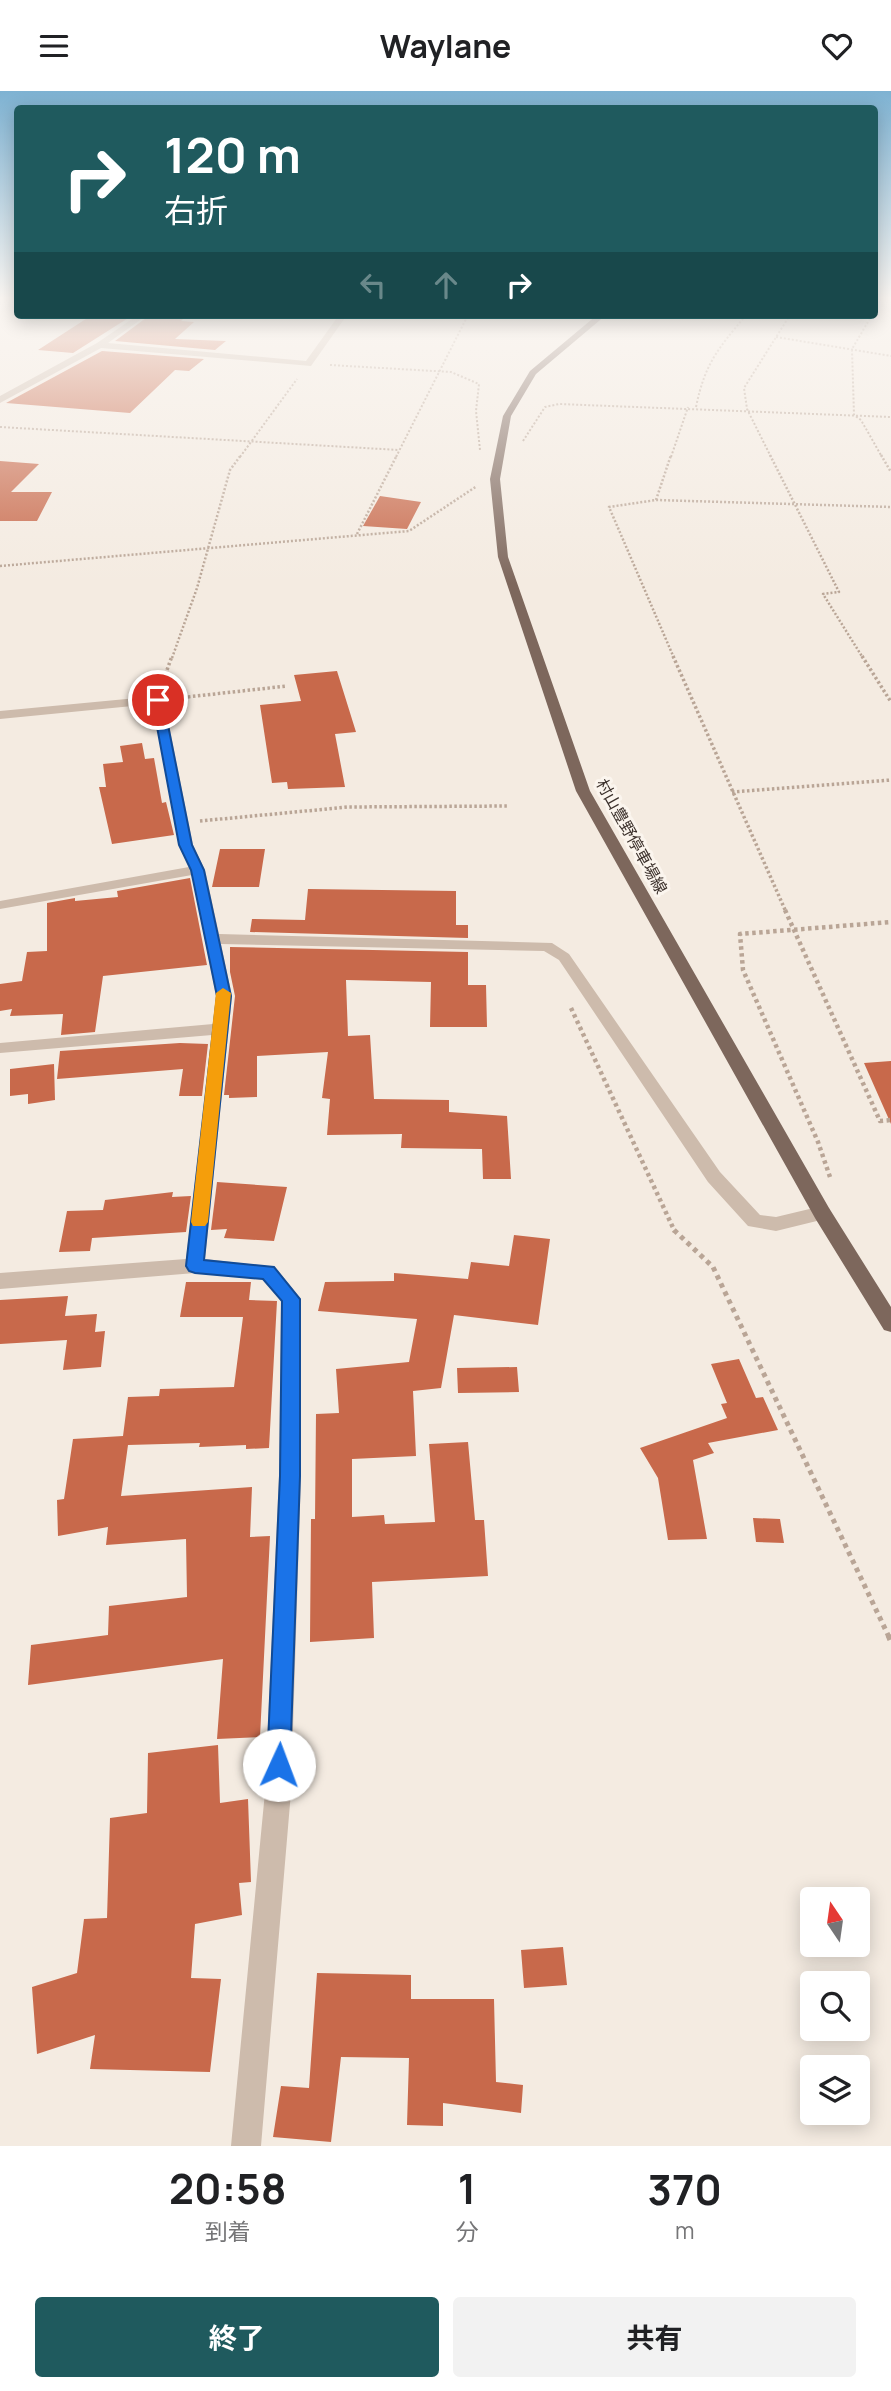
<!DOCTYPE html>
<html lang="ja">
<head>
<meta charset="utf-8">
<style>
	:root { --surface:#fff; --page:#f2f2f2; --text:#202124; --muted:#757577; --accent:#1f5a5e }
	body { margin:0; font-family:Manrope,"Noto Sans JP",sans-serif; background:var(--page); color:var(--text); height:100vh; display:flex; flex-direction:column; font-size:26px; white-space:nowrap }
	* { box-sizing:border-box; margin:0 }
	p { font-size:23px; color:var(--muted) }
	.icon { flex:none; width:38px; height:38px; fill:none; stroke:currentColor; stroke-width:2; stroke-linecap:round; stroke-linejoin:round }
	.map { position:relative; height:2055px; overflow:hidden }
	.panel { display:flex; flex-direction:column; background:var(--surface); flex:1 }
	.panel>* { flex:none }
	.guide { position:absolute; left:14px; top:14px; width:864px; height:214px; border-radius:7px; box-shadow:0 4px 18px #0003; background:#1f5a5e; color:#fff; overflow:hidden }
	.needle { width:46px; rotate:347deg }
	.fabs { position:absolute; left:800px; top:1796px; display:grid; gap:14px }
	.fabs a { display:grid; place-items:center; width:70px; height:70px; border-radius:7px; background:var(--surface); box-shadow:0 4px 18px #0003; font-size:35px }
	.pin { position:absolute; display:grid; place-items:center; width:60px; height:60px; color:#fff; margin:-30px; border:4px solid #fff; border-radius:50%; box-shadow:0 2px 7px #0007 }
	.me { position:absolute; width:77px; margin:-38px; rotate:2deg; stroke-linejoin:round; filter:drop-shadow(0 0 5px #0008) }
	.turn { display:flex; align-items:center; gap:24px; height:147px; padding:0 35px; font-size:32px }
	.turn .icon { width:91px; height:91px; stroke-width:2.5 }
	.turn b { display:block; font-size:49px; line-height:60px }
	.lanes { display:flex; align-items:center; height:66px; padding:0 35px; background:#0003; justify-content:center; gap:35px; direction:ltr }
	.lanes .off { opacity:.35 }
	.eta { display:flex; justify-content:space-evenly; align-items:center; height:119px; text-align:center }
	.eta b { font-size:42px; font-weight:700; line-height:49px }
	.button { display:flex; gap:14px; margin-top:auto; padding:14px 35px }
	.button a { flex:1; height:80px; border-radius:7px; background:var(--accent); color:#fff; font-size:28px; font-weight:700; line-height:80px; text-align:center }
	.button a+a { background:var(--page); color:var(--text) }
	header { display:flex; justify-content:space-between; align-items:center; height:91px; padding:0 35px; background:var(--surface); font-size:32px; font-weight:700 }
	.map>svg:first-child { display:block }
	.building { fill:#c8694b }
	.lines { fill:none; stroke-linecap:round; stroke-linejoin:round }
	.path-far5 { stroke:#b9a596; stroke-width:2; stroke-dasharray:2 2; stroke-linecap:butt }
	.path-far4 { stroke:#b9a596; stroke-width:2.5; stroke-dasharray:2 2; stroke-linecap:butt }
	.path-far3 { stroke:#b9a596; stroke-width:3.5; stroke-dasharray:2.5 2.5; stroke-linecap:butt }
	.path-far2 { stroke:#b9a596; stroke-width:4.5; stroke-dasharray:3.5 3.5; stroke-linecap:butt }
	.path-far1 { stroke:#b9a596; stroke-width:5; stroke-dasharray:4.5 4.5; stroke-linecap:butt }
	.path { stroke:#b9a596; stroke-width:7; stroke-dasharray:5 5; stroke-linecap:butt }
	.minor { fill:#cdbbac; fill-rule:evenodd }
	.major { fill:#7d675c; fill-rule:evenodd }
	.route { fill:#1a73e8; stroke:#114b97; stroke-width:2 }
	.slow { fill:#f59e0b }
	.labels { text-anchor:middle; dominant-baseline:central; stroke-width:6; stroke-linejoin:round; paint-order:stroke }
	.far-street-label { font-size:16px; fill:#3b302b; stroke:#fbf5ee }
</style>
</head>
<body>
<header><svg class="icon" aria-label="menu" viewBox="0 0 24 24"><path d="M4 6h16M4 12h16M4 18h16"/></svg>Waylane<svg class="icon" aria-label="heart" viewBox="0 0 24 24"><path d="M12 20l-8-8c-3-5 5-10 8-4 3-6 11-1 8 4z"/></svg></header>
<div class="map">
<svg width="891" height="2055" viewBox="0 0 891 2055">
	<rect width="100%" height="100%" fill="#f4ebe1"/>
	<path class="building" d="M92 224H133L73 262 38 259Z
		M150 224 185 226 181 230 194 231 175 248 226 250 215 259 115 250Z
		M102 260 204 268 189 280 175 279 130 322 6 312Z
		M0 370 39 373 11 401H52L37 430H0Z
		M380 405 421 411 407 438 363 435Z
		M337 580 356 641 335 643 345 696 288 698 287 691 272 692 260 614 301 610 294 584Z
		M142 652 145 668 154 667 162 712 166 711 174 744 112 753 99 696H106L103 673 123 671 120 655Z
		M220 758H265L259 796H212Z
		M190 787 207 874 103 885 95 941 61 944 63 923 10 925 12 918 0 920V893L22 890 27 861 47 860V812L75 807V810L118 806 117 800Z
		M308 798 456 800V834H468V847L250 841 252 828 305 829Z
		M230 856 468 861V894H486L487 936H430L431 891 346 889 348 945 370 944 374 1008 449 1009V1021L507 1025 511 1088H483L482 1058 401 1057 402 1043 327 1044 330 1008 322 1007 328 961 257 965V1006L229 1007V1004H224L235 905 230 881Z
		M180 952 208 953 202 1005H179L183 978 57 988 60 960Z
		M891 970V1033L864 972Z
		M54 973 55 1009 28 1013V1003L10 1005V978Z
		M217 1091 287 1096 274 1150 224 1147 227 1138 211 1139Z
		M173 1101 172 1106 191 1105 186 1141 92 1147 90 1160 59 1161 67 1120 103 1119 105 1109Z
		M514 1144 550 1148 538 1234 454 1224 441 1297 413 1300 416 1365 352 1368V1426L384 1424 385 1433 435 1431 429 1353 468 1351 475 1429H484L488 1485 372 1491 374 1547 310 1551 311 1428H315L316 1323 339 1322 336 1278 409 1271 417 1228 318 1220 325 1191 394 1190V1182L468 1188 471 1171 509 1175Z
		M186 1191H251L249 1209 277 1210 269 1357 246 1358V1354L199 1356 200 1352 128 1354 121 1405 252 1396 250 1446 270 1445 260 1646 217 1648 223 1568 28 1594 31 1554 108 1544 109 1515 187 1506 186 1448 106 1454 108 1436 58 1445 57 1409 64 1408 73 1348 123 1345 128 1306 159 1305 160 1298 234 1296 243 1226H180Z
		M68 1205 65 1225 97 1223 95 1241 105 1240 101 1276 63 1279 67 1249 0 1253V1209Z
		M739 1268 756 1307 763 1306 778 1339 708 1352 714 1362 693 1369 707 1448 668 1449 658 1387 640 1357 727 1327 721 1313 727 1312 711 1273Z
		M517 1276 519 1301 458 1302 457 1277Z
		M753 1427 780 1428 784 1452 756 1451Z
		M218 1654 220 1712 248 1708 251 1791 239 1792 242 1824 195 1833 191 1887 221 1888 210 1981 90 1978 95 1944 37 1963 32 1896 77 1882 84 1828 107 1827 110 1727 147 1722 148 1662Z
		M563 1856 567 1894 524 1897 521 1859Z
		M317 1882 411 1884V1908H494L496 1991 523 1994 521 2022 443 2012V2035L407 2034 409 1967 341 1966 331 2051 273 2046 281 1995 309 1997Z"/>
	<g class="lines">
		<path class="path-far5" d="M887 206H891
			M875 219 883 206
			M872 224 852 258 854 324 861 329 882 366
			M776 246 891 265
			M330 274 451 281 479 293 476 320 480 359
			M696 316C705 272 718 258 746 224
			M0 336 399 359
			M523 350 545 316 559 313 891 326
			M240 366 297 288
			M396 366 468 224
			M671 366 688 316
			M771 366 747 318 744 297 790 224"/>
		<path class="path-far4" d="M770 364 839 501 823 503 863 567
			M881 364 891 381
			M656 409 671 364
			M357 443 397 364
			M0 475 409 440 477 395
			M172 567 197 497 230 379 241 364
			M674 567 609 416 656 409 891 416"/>
		<path class="path-far3" d="M673 565 786 821
			M862 565 891 611
			M162 593 172 565
			M178 607 287 595
			M732 701 891 689
			M200 730 348 716 507 715"/>
		<path class="path-far2" d="M785 819 880 1030 891 1029
			M571 917 675 1141
			M830 1086 818 1051 743 879 740 843 891 831"/>
		<path class="path-far1" d="M674 1139 713 1176 889 1546"/>
		<path class="path" d="M889 1544 891 1549"/>
		<path class="minor" d="M138 224H147L108 252 306 270 339 224H347L311 275 101 257 0 312V305L97 252Z
			M158 605 164 609 193 754 205 779 219 843 552 852 569 863 720 1081 760 1124 776 1126 822 1115 829 1117 831 1122 829 1127 776 1140 748 1135 708 1091 559 869 544 860 221 853 232 905 205 1168 275 1176 301 1208V1385L291 1701 261 2055H231L265 1701 279 1385 281 1210 263 1188 195 1182 0 1198V1182L186 1168 212 944 0 962V952L213 933 216 905 192 784 0 818V810L189 776 179 754 153 613 0 628V620Z"/>
		<path class="major" d="M597 224H606L536 283 511 325 500 388 508 466 590 700 829 1117 891 1216V1241L884 1239 815 1127 576 700 498 466 490 388 503 325 530 280Z"/>
	</g>
	<linearGradient id="sky" x2="0" y2="1"><stop stop-color="#7eb2d2"/><stop offset="0.42" stop-color="#faf6f2"/><stop offset="1" stop-color="#faf6f2" stop-opacity="0"/></linearGradient>
	<rect width="891" height="493" fill="url(#sky)"/>
	<path class="route" d="M158 605 163 609 192 754 204 779 231 905 204 1169 274 1176 300 1208V1385L290 1674 287 1683 279 1686 271 1683 267 1674 280 1385 282 1210 263 1188 195 1182 189 1180 186 1175 217 905 191 779 179 754 152 609Z"/>
	<path class="slow" d="M223 897 231 902 208 1131 205 1135H193L191 1131 216 902Z"/>
	<g class="labels">
		<g class="far-street-label">
			<text transform="translate(632 745) rotate(61)">村山豊野停車場線</text>
		</g>
	</g>
</svg>
<div class="fabs">
<a><svg class="needle" viewBox="-14 -14 28 28"><path d="M0-13l5 13h-10z" fill="#e53935"/><path d="M0 13l5-13h-10z" fill="#757577"/></svg></a>
<a><svg class="icon" aria-label="search" viewBox="0 0 24 24"><circle cx="10" cy="10" r="6"/><path d="M15 15l6 6"/></svg></a>
<a><svg class="icon" aria-label="layers" viewBox="0 0 24 24"><path d="M12 4l9 5-9 5-9-5zM3 14l9 5 9-5"/></svg></a>
</div>
<div class="pin" style="left:158px;top:609px;background:#d93025"><svg class="icon" aria-label="arrive" viewBox="0 0 24 24"><path d="M6 21V4h12l-3 4 3 4H6"/></svg></div>
<svg class="me" style="left:279px;top:1674px" viewBox="-20 -20 40 40"><circle r="19" fill="#fff"/><path d="M0-13L10 11 0 6-10 11z" fill="#1a73e8"/></svg>
<div class="guide">
<div class="turn"><svg class="icon" aria-label="right" viewBox="0 0 24 24"><path d="M7 20v-9h11M14 6l5 5-5 5"/></svg><div><b>120 m</b>右折</div></div>
<div class="lanes"><svg class="icon off" aria-label="left" viewBox="0 0 24 24"><path d="M17 20v-9H6M10 6l-5 5 5 5"/></svg><svg class="icon off" aria-label="ahead" viewBox="0 0 24 24"><path d="M12 20V5M6 11l6-6 6 6"/></svg><svg class="icon" aria-label="right" viewBox="0 0 24 24"><path d="M7 20v-9h11M14 6l5 5-5 5"/></svg></div>
</div>
</div>
<section class="panel">
<div class="eta">
<div><b>20:58</b><p>到着</p></div>
<div><b>1</b><p>分</p></div>
<div><b>370</b><p>m</p></div>
</div>
<div class="button"><a>終了</a><a>共有</a></div>
</section>
</body>
</html>
